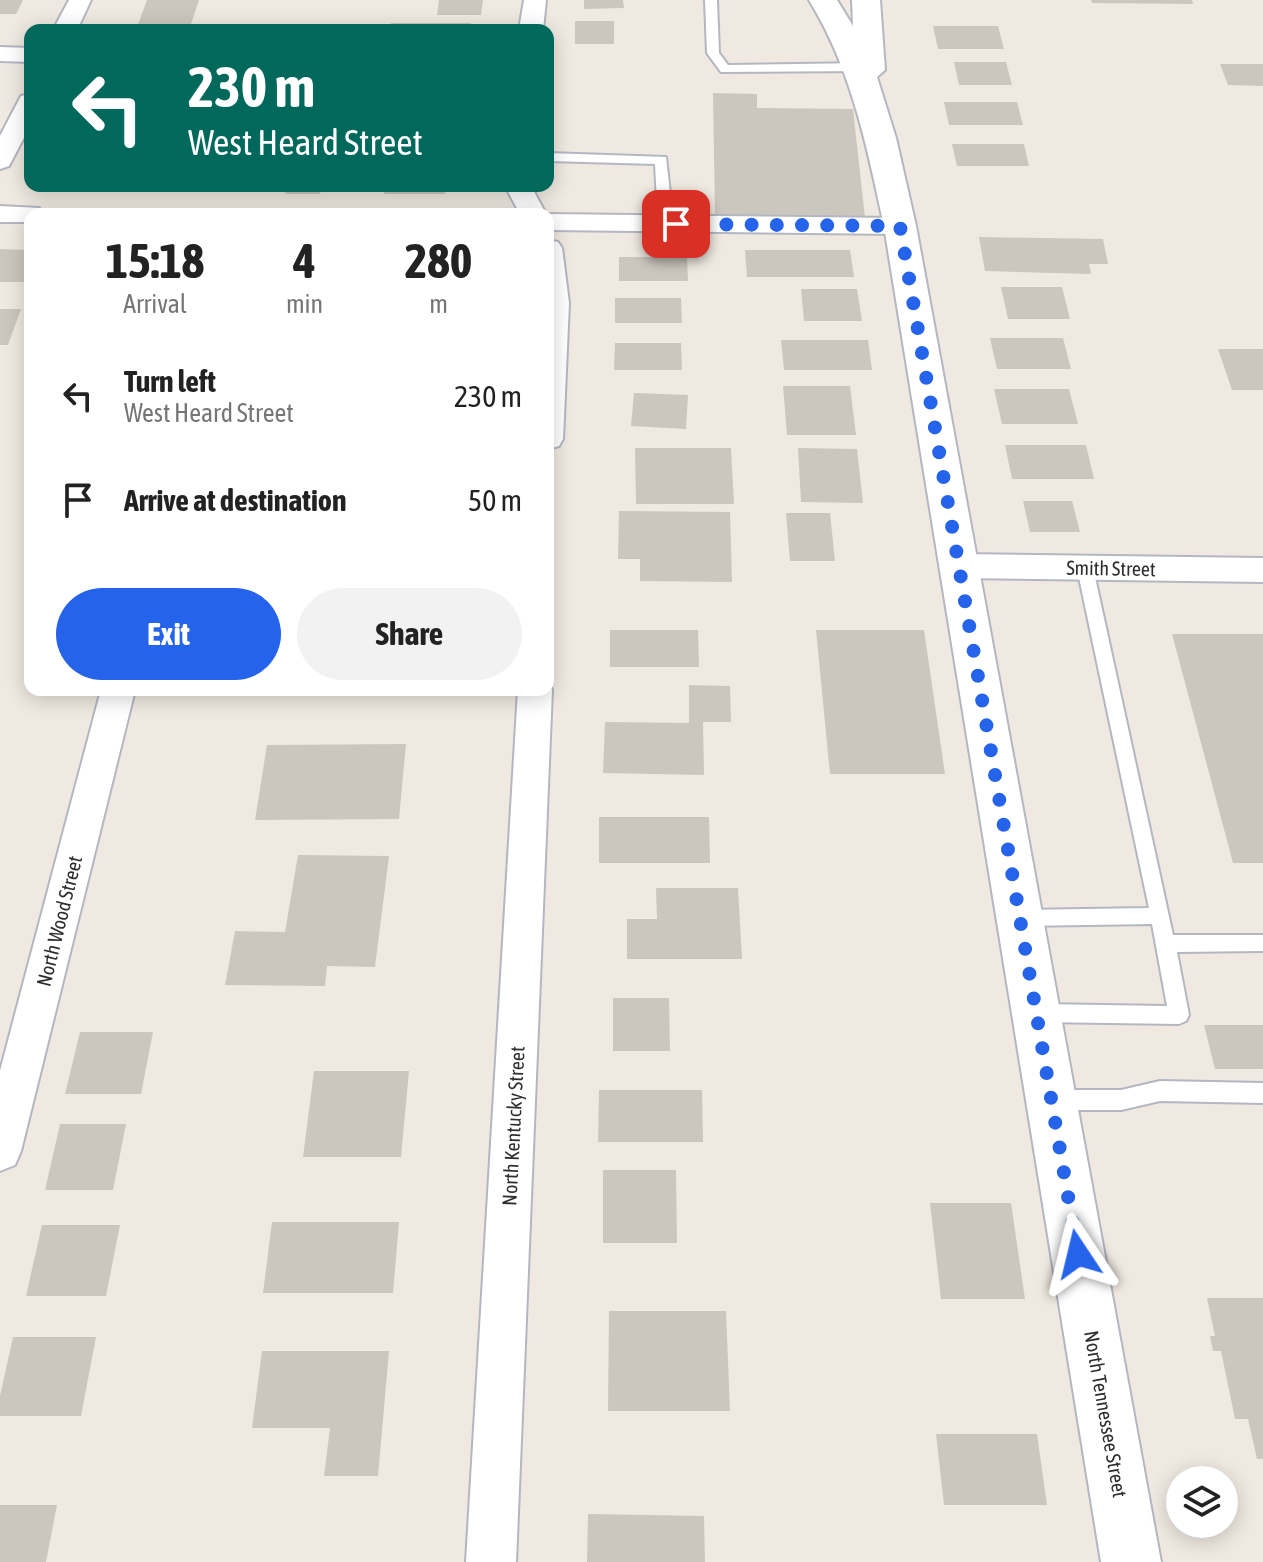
<!DOCTYPE html>
<html lang="en">
<head>
<meta charset="utf-8">
<style>
	:root { --surface:#fff; --page:#f2f2f2; --text:#222; --muted:#767676; --accent:#2563eb }
	body { margin:0; font-family:"Asap Condensed",sans-serif; background:var(--page); color:var(--text); height:100vh; display:flex; flex-direction:column; font-size:30px; white-space:nowrap }
	* { box-sizing:border-box; margin:0 }
	p { font-size:26px; color:var(--muted) }
	.icon { flex:none; width:44px; height:44px; fill:none; stroke:currentColor; stroke-width:2; stroke-linecap:round; stroke-linejoin:round }
	.map { position:relative; flex:1; overflow:hidden }
	.panel { position:absolute; left:24px; top:208px; width:530px; height:488px; display:flex; flex-direction:column; background:var(--surface); border-radius:16px; box-shadow:0 4px 20px #0003 }
	.panel>* { flex:none }
	.banner { position:absolute; left:24px; top:24px; width:530px; height:168px; border-radius:16px; box-shadow:0 4px 20px #0003; background:#00695c; color:#fff; overflow:hidden }
	.controls { position:absolute; left:1166px; top:1466px; display:grid; gap:16px }
	.controls a { display:grid; place-items:center; width:72px; height:72px; border-radius:50%; background:var(--surface); box-shadow:0 4px 20px #0003; font-size:40px }
	.pin { position:absolute; display:grid; place-items:center; width:68px; height:68px; color:#fff; margin:-34px; border-radius:16px; box-shadow:0 4px 12px #0006 }
	.me { position:absolute; width:88px; margin:-44px; rotate:350deg; stroke-linejoin:round; filter:drop-shadow(0 0 6px #0008) }
	.turn { display:flex; align-items:center; gap:28px; height:168px; padding:0 32px; font-size:36px }
	.turn .icon { width:104px; height:104px; stroke-width:2.5 }
	.turn b { display:block; font-size:56px; line-height:68px }
	.eta { display:flex; justify-content:space-evenly; align-items:center; height:136px; text-align:center }
	.eta b { font-size:48px; font-weight:700; line-height:56px }
	.button { display:flex; gap:16px; margin-top:auto; padding:16px 32px }
	.button a { flex:1; height:92px; border-radius:48px; background:var(--accent); color:#fff; font-size:32px; font-weight:700; line-height:92px; text-align:center }
	.button a+a { background:var(--page); color:var(--text) }
	ul { padding:0; list-style:none }
	li { display:flex; align-items:center; gap:24px; height:104px; padding:0 32px }
	li div { flex:1 }
	li b { display:block; font-size:30px }
	li em { font-style:normal }
	.map>svg:first-child { display:block }
	.building { fill:#cbc7bf }
	.lines { fill:none; stroke-linecap:round; stroke-linejoin:round }
	.service-casing { stroke:#b4b7c1; stroke-width:4 }
	.minor-casing { stroke:#b4b7c1; stroke-width:4 }
	.tertiary-casing { stroke:#b4b7c1; stroke-width:4 }
	.service { fill:#fff; fill-rule:evenodd }
	.minor { fill:#fff; fill-rule:evenodd }
	.tertiary { fill:#fff; fill-rule:evenodd }
	.route { stroke:#2563eb; stroke-width:14; stroke-dasharray:0 25.2 }
	.labels { text-anchor:middle; dominant-baseline:central; stroke-width:6; stroke-linejoin:round; paint-order:stroke }
	.street-label { font-size:20px; fill:#2e2e2e; stroke:#fff }
</style>
</head>
<body>
<div class="map">
<svg width="1263" height="1562" viewBox="0 0 1263 1562">
	<rect width="100%" height="100%" fill="#efe9e1"/>
	<path class="building" d="M0 0H23L16 14H0Z
		M147 0H199L189 30H136Z
		M439 0H483L481 15H437Z
		M584 0H623L624 8 584 9Z
		M1091 0H1192L1193 4 1092 3Z
		M575 21H614V44H575Z
		M391 23H471L470 30H390Z
		M933 26H998L1004 49H938Z
		M954 62H1006L1012 85H959Z
		M1220 64H1263V86L1228 85Z
		M713 93 757 94V108L853 109 865 218 715 216Z
		M944 102H1017L1023 125H949Z
		M952 144H1024L1029 166H957Z
		M179 186H248L246 192H178Z
		M287 186H321L320 194H285Z
		M385 186H445V194H384Z
		M979 237 1103 239 1108 264H1089L1091 274 985 271Z
		M0 249 30 250V282H0Z
		M745 250H850L854 277H747Z
		M619 257H687L688 281H619Z
		M1001 287H1062L1070 319H1008Z
		M801 289H857L862 321H804Z
		M615 298H681L682 323H615Z
		M0 309H21L8 345H0Z
		M990 338H1063L1071 369H997Z
		M781 340H868L872 370H784Z
		M615 343H681L682 370H614Z
		M1218 349H1263V390H1232Z
		M783 386H850L856 435H787Z
		M994 389H1069L1078 424H1002Z
		M634 393 688 395 686 429 631 426Z
		M1005 445H1086L1094 479H1012Z
		M635 448H731L734 504H636Z
		M798 448 857 449 863 503 801 502Z
		M1023 501H1072L1080 532H1030Z
		M619 511 730 512 732 582 640 581V559H618Z
		M786 513H830L835 561H790Z
		M610 630H698L699 667H610Z
		M816 630H924L945 774H830Z
		M1172 634H1263V863H1233Z
		M689 685 730 686 731 722H703L704 775 603 773 605 722 689 723Z
		M406 744 399 819 255 820 267 745Z
		M599 817H709L710 863H599Z
		M298 855 389 856 375 967 327 966 325 986 225 985 235 931 285 932Z
		M656 888H738L742 959H627V919H657Z
		M613 998H669L670 1051H613Z
		M1204 1025H1263V1069H1215Z
		M80 1032H153L141 1094H65Z
		M314 1071H409L401 1157H303Z
		M599 1090H702L703 1142H598Z
		M60 1124H126L113 1190H45Z
		M603 1170H676L677 1243H603Z
		M930 1203H1011L1025 1299H941Z
		M272 1222H399L393 1293H263Z
		M42 1225H120L106 1296H26Z
		M1207 1298H1263V1459H1257L1248 1419H1235L1221 1351H1213L1210 1336H1215Z
		M609 1311H726L730 1411H608Z
		M13 1337H96L81 1416H0V1396Z
		M262 1351H389L378 1476H324L330 1428H252Z
		M936 1434H1037L1047 1505H944Z
		M0 1505H57L46 1562H0Z
		M588 1514 704 1516 705 1562H587Z"/>
	<g class="lines">
		<defs>
			<path id="service" d="M705 0H717L719 53 728 65 865 63 871 67 865 71 721 72 707 53Z
				M548 153 666 157 671 202 664 206 657 202 655 164 548 161Z
				M1085 562 1093 568 1173 935H1263V951L1177 952 1189 1015 1186 1021 1179 1024 1038 1022 1031 1019 1028 1013 1031 1007 1038 1004 1167 1006 1152 924 1020 926 1013 924 1010 918 1013 912 1020 910 1149 908 1077 568Z
				M1160 1081 1263 1083V1103L1160 1101 1121 1110H1055L1048 1107 1045 1100 1048 1093 1055 1090H1121Z"/>
			<path id="minor" d="M69 0H91L77 30H53Z
				M524 0H546L543 30H519Z
				M0 47 30 48V62L0 61Z
				M30 94V126L9 166 0 169V136L21 96Z
				M505 186H531L546 214H520Z
				M0 206 39 208 43 214H30V222H0Z
				M548 214 900 218 909 220 913 226 909 232 900 234 548 230Z
				M548 240 558 242 562 248 569 303 563 439 559 446 548 449Z
				M959 554 1263 558V582L959 578 948 574 943 566 948 558Z
				M548 682 552 690 516 1562H466L518 690H548Z
				M101 690H135L21 1151 15 1165 0 1171V1071Z"/>
			<path id="tertiary" d="M809 0H837L853 26 852 0H880L885 70 877 77 896 138 916 226 1161 1562H1101L884 226C867 147 852 70 809 0Z"/>
		</defs>
		<use href="#service" class="service-casing"/>
		<use href="#minor" class="minor-casing"/>
		<use href="#tertiary" class="tertiary-casing"/>
		<use href="#service" class="service"/>
		<use href="#minor" class="minor"/>
		<use href="#tertiary" class="tertiary"/>
	</g>
	<g class="lines">
		<path class="route" d="M676 224 900 226 1078 1254"/>
	</g>
	<g class="labels">
		<g class="street-label">
			<text transform="translate(1111 568) rotate(1)">Smith Street</text>
			<text transform="translate(59 921) rotate(-76)">North Wood Street</text>
			<text transform="translate(513 1126) rotate(-87)">North Kentucky Street</text>
			<text transform="translate(1106 1414) rotate(80)">North Tennessee Street</text>
		</g>
	</g>
</svg>
<div class="controls">
<a><svg class="icon" aria-label="layers" viewBox="0 0 24 24"><path d="M12 4l9 5-9 5-9-5zM3 14l9 5 9-5"/></svg></a>
</div>
<div class="pin" style="left:676px;top:224px;background:#d93025"><svg class="icon" aria-label="arrive" viewBox="0 0 24 24"><path d="M6 21V4h12l-3 4 3 4H6"/></svg></div>
<svg class="me" style="left:1078px;top:1254px" viewBox="-20 -20 40 40"><path d="M0-17L14 15 0 8-14 15z" fill="#2563eb" stroke="#fff" stroke-width="4"/></svg>
<div class="banner">
<div class="turn"><svg class="icon" aria-label="left" viewBox="0 0 24 24"><path d="M17 20v-9H6M10 6l-5 5 5 5"/></svg><div><b>230 m</b>West Heard Street</div></div>
</div>
<section class="panel">
<div class="eta">
<div><b>15:18</b><p>Arrival</p></div>
<div><b>4</b><p>min</p></div>
<div><b>280</b><p>m</p></div>
</div>
<ul>
<li><svg class="icon" aria-label="left" viewBox="0 0 24 24"><path d="M17 20v-9H6M10 6l-5 5 5 5"/></svg><div><b>Turn left</b><p>West Heard Street</p></div><em>230 m</em></li>
<li><svg class="icon" aria-label="arrive" viewBox="0 0 24 24"><path d="M6 21V4h12l-3 4 3 4H6"/></svg><div><b>Arrive at destination</b></div><em>50 m</em></li>
</ul>
<div class="button"><a>Exit</a><a>Share</a></div>
</section>
</div>
</body>
</html>
